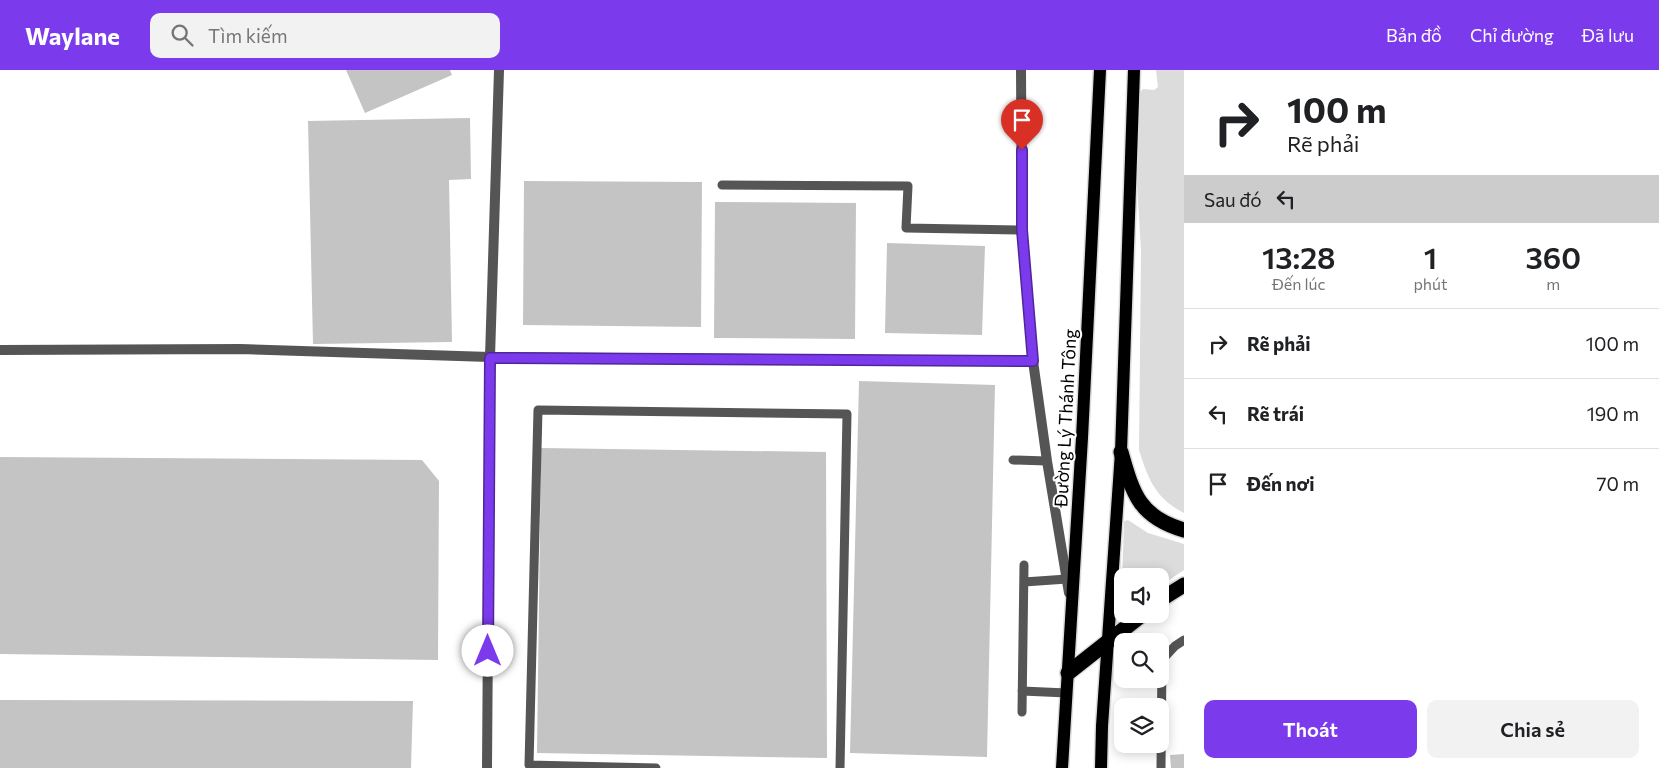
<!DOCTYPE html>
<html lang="vi">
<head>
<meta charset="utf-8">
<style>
	:root { --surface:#fff; --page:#f2f2f2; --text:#202124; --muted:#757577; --line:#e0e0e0; --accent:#7c3aed }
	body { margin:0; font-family:Commissioner,sans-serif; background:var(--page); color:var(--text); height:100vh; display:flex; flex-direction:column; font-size:19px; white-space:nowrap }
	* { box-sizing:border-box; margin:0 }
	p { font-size:16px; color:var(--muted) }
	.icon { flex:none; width:28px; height:28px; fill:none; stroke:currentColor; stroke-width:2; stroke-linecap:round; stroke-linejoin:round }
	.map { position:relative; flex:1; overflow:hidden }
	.sheet { display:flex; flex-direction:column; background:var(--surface); width:475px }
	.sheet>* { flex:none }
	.top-card { background:#fff; color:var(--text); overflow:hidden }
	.tools { position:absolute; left:1114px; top:498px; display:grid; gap:10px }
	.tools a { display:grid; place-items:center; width:55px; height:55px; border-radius:10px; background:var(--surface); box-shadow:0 2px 12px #0003; font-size:25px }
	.pin { position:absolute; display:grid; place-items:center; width:42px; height:42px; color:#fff; margin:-51px -21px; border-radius:50% 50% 50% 0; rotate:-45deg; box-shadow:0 0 5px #0007 }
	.pin .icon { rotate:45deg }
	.me { position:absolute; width:55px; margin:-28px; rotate:0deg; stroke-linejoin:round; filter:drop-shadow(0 0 4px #0008) }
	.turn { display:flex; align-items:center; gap:18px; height:105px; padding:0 20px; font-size:22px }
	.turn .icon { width:65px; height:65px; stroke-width:2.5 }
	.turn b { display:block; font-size:35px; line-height:42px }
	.then { display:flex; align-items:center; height:48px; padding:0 20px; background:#0003; gap:10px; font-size:19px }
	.eta { display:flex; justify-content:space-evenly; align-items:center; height:85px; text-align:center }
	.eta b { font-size:30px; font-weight:600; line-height:35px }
	.cta { display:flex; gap:10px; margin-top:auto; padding:10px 20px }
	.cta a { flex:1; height:58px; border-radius:10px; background:var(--accent); color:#fff; font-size:20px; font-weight:600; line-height:58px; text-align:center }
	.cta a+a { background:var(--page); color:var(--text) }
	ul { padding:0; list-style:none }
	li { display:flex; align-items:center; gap:15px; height:70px; padding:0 20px; border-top:1px solid var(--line) }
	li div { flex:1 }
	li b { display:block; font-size:19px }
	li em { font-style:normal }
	header { display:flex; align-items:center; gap:30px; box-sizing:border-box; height:70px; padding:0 25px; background:var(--accent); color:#fff }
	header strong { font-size:24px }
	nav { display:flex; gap:28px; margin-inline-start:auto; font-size:18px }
	.search { width:350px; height:45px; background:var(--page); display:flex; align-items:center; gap:12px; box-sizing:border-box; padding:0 18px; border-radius:10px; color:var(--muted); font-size:19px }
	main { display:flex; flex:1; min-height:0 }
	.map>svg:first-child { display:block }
	.green { fill:#dcdcdc }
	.building { fill:#c4c4c4 }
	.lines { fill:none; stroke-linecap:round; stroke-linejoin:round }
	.primary-casing { stroke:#dbdbdb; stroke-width:15 }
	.highway-casing { stroke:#dbdbdb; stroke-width:18 }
	.lane { stroke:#555; stroke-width:9 }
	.street { stroke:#555; stroke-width:10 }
	.primary { stroke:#000; stroke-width:12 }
	.highway { stroke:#000; stroke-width:15 }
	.route-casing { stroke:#51269a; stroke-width:12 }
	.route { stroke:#7c3aed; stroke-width:9 }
	.labels { text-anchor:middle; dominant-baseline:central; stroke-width:4; stroke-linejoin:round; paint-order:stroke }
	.street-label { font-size:18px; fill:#000; stroke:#fff }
</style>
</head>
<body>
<header>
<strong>Waylane</strong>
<div class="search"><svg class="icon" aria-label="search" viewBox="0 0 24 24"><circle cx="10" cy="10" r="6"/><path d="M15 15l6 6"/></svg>Tìm kiếm</div>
<nav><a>Bản đồ</a><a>Chỉ đường</a><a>Đã lưu</a></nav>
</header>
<main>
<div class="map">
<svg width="1184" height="698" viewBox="0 0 1184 698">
	<rect width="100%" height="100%" fill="#fff"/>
	<path class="green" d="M1156 0H1184V443C1156 429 1148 409 1139 380L1141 181 1135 78 1139 23 1143 19 1154 20 1158 17Z
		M1128 450 1148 463 1184 474V500L1160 516V506H1122V537L1121 535 1124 454V451Z"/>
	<path class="building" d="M346 0H450L452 5 365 43Z
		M470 48 471 109 449 110 452 272 313 274 308 51Z
		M524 111 702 112 701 257 523 255Z
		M715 132 856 133 855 269 714 268Z
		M887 173 985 176 982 265 885 263Z
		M859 311 995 315 987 687 850 683Z
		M541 378 826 382 827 688 537 683Z
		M0 387 422 390 439 411 438 590 0 584Z
		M0 630 413 631 411 698H0Z
		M1184 684V698H1171L1170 685Z"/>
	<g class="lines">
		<defs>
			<path id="primary" d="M1062 698 1082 368 1100 0
				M1101 698 1102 656 1121 382 1134 0"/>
			<path id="highway" d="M1121 382C1133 424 1139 447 1184 460
				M1160 530 1184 515
				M1068 603 1143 544"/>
		</defs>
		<use href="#primary" class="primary-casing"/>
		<use href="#highway" class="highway-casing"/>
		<path class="lane" d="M722 115 908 116 906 158 1022 160
			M1013 390 1047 391
			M1024 512 1067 509
			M1022 621 1067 623
			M1022 642 1024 495
			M656 698 529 695 538 340 847 344 840 698
			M1161 698 1162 590 1175 576 1184 570"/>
		<path class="street" d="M1021 0 1022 160 1033 291
			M0 280 240 279 490 287 1033 291 1047 391 1069 523
			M487 698 490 287 499 0"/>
		<use href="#primary" class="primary"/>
		<use href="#highway" class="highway"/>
	</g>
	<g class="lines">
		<defs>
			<path id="route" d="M488 581 490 288 1033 291 1022 160V80"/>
		</defs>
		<use href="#route" class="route-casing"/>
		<use href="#route" class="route"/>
	</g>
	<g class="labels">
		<g class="street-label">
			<text transform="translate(1065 348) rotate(-87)">Đường Lý Thánh Tông</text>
		</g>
	</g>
</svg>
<div class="tools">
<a><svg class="icon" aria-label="sound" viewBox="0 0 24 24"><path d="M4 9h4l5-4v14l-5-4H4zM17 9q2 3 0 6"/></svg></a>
<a><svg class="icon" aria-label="search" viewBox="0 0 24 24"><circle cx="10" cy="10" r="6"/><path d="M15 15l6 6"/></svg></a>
<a><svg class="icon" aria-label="layers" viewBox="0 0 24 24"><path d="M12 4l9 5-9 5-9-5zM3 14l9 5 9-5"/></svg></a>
</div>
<div class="pin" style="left:1022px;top:80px;background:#d93025"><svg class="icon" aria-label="arrive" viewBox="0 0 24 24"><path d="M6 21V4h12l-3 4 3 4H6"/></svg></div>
<svg class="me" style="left:488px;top:581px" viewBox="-20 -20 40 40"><circle r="19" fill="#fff"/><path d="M0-13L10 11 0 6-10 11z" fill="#7c3aed"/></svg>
</div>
<section class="sheet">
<div class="top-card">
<div class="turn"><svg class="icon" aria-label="right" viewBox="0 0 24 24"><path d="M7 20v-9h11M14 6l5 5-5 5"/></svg><div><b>100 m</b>Rẽ phải</div></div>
<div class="then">Sau đó<svg class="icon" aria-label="left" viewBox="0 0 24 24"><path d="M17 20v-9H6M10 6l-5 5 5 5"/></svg></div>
</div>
<div class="eta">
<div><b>13:28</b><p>Đến lúc</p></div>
<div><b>1</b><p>phút</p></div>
<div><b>360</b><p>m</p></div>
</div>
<ul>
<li><svg class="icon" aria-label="right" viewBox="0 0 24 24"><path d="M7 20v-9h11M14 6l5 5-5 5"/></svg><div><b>Rẽ phải</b></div><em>100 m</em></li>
<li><svg class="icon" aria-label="left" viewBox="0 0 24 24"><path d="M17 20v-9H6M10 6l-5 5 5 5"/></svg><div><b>Rẽ trái</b></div><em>190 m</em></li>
<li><svg class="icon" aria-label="arrive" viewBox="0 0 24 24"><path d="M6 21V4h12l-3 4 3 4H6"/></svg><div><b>Đến nơi</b></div><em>70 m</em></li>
</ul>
<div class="cta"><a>Thoát</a><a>Chia sẻ</a></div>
</section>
</main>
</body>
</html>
